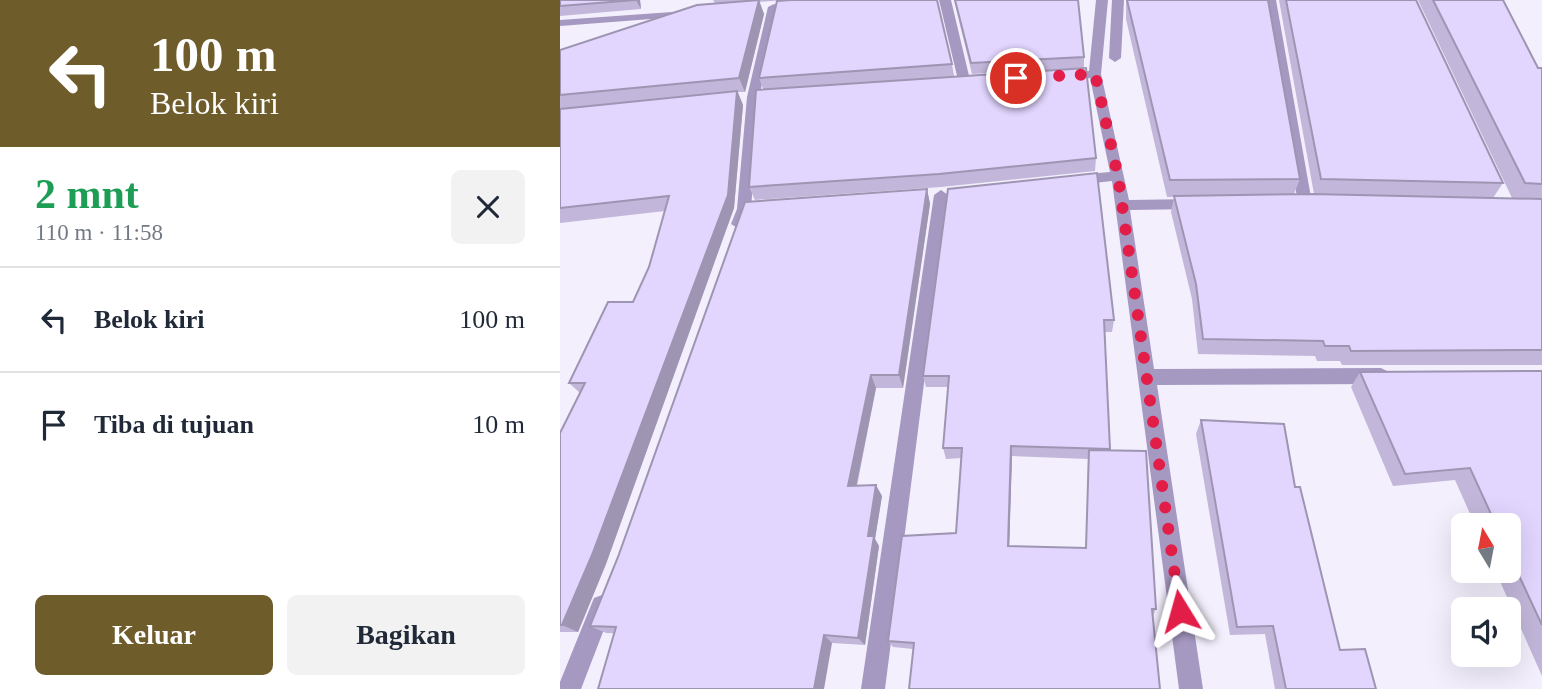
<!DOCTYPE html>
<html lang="id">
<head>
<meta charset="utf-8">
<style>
	:root { --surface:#fff; --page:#f2f2f3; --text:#1f2937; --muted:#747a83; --line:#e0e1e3; --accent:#6e5d2b }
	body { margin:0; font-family:"Times New Roman",serif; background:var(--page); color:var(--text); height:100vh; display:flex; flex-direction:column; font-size:26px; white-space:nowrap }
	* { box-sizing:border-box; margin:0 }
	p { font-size:23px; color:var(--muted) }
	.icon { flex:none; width:38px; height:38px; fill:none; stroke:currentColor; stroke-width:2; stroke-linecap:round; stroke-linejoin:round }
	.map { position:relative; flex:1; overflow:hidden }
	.sheet { display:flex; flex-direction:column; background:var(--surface); width:560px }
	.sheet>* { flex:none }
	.banner { background:#6e5d2b; color:#fff; overflow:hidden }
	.needle { width:46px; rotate:350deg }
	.tools { position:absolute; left:891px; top:513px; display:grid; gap:14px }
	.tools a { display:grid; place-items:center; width:70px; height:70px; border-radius:10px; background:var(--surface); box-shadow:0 7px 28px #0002; font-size:35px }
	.pin { position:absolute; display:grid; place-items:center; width:60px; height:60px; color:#fff; margin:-30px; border:4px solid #fff; border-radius:50%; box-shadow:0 2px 7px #0007 }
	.me { position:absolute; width:77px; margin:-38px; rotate:352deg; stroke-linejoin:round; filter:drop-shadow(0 0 5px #0008) }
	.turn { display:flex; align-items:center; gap:24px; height:147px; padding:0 35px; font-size:32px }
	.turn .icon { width:91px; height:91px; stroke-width:2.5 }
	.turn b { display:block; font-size:49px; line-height:60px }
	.round { display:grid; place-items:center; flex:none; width:74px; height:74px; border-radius:10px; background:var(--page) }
	.head { display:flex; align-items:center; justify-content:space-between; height:119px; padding:0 35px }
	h1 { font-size:42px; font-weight:700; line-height:52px; color:#1e9e55 }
	.cta { display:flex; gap:14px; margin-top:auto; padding:14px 35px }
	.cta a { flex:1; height:80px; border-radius:10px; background:var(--accent); color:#fff; font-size:28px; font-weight:700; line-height:80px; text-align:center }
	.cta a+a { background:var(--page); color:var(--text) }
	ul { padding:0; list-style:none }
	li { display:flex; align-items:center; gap:21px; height:105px; padding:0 35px; border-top:2px solid var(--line) }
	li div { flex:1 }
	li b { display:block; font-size:26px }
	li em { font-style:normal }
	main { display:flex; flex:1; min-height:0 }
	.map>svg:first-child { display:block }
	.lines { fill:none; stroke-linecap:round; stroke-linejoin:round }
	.lane { fill:#a598c1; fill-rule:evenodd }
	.street { fill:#a598c1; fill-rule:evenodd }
	.wall { fill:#c2b7da; fill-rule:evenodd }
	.shaded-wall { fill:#9e95b2 }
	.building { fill:#e2d5fe; stroke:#9e95b2; stroke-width:2 }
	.route { stroke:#e11d48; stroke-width:12; stroke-dasharray:0 21.6 }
</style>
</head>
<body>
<main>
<section class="sheet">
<div class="banner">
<div class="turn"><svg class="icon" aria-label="left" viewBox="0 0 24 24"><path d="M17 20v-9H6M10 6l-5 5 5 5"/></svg><div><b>100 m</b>Belok kiri</div></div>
</div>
<div class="head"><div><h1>2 mnt</h1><p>110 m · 11:58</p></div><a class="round"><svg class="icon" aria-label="close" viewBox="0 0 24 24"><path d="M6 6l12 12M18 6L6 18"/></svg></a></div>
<ul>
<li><svg class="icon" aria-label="left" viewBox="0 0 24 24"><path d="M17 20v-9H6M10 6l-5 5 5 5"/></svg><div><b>Belok kiri</b></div><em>100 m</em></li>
<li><svg class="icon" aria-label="arrive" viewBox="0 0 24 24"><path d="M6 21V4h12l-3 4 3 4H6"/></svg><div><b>Tiba di tujuan</b></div><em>10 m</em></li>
</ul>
<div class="cta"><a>Keluar</a><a>Bagikan</a></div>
</section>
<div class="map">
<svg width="982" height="689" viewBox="0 0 982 689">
	<rect width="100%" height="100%" fill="#f3effd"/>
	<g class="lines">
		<path class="lane" d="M552 0H564L561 58 555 62 549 58Z"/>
		<path class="street" d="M379 0H391L410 80 408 83 404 84 398 80Z
			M536 0H548L541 74 569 200 634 199 641 204 634 209 570 210 594 369 821 368 827 371 830 376 827 381 821 384 597 385 643 689H619L552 181 516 185 509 180 516 175 550 172 530 78 502 80 496 76 502 72 529 71Z
			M704 0H716L752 203 745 208 738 203Z
			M214 4 220 7 199 97 191 209 184 228 179 229 171 224 177 209 187 97 208 7Z
			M126 11 130 12V16L0 26V20Z
			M381 190 388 195 325 689H301L374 195Z
			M42 595 50 598 53 606 21 689H0V682L34 598Z"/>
	</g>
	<path class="wall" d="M0 0H80L81 9 0 16Z
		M153 0H225L199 2 204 14 185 92H178L183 105 174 208 46 564 18 632H0V433L20 393 9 383 73 302 89 267 105 211 0 223V50L155 3Z
		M394 0H518L524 57V68L536 158 535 171 381 187 195 200 189 187 203 89 199 78 392 64 394 76 281 84 469 71 412 74Z
		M566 0H708L740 179 734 194H754L719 0H856L943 183 933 198H952L858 0H943L978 68H982V365H782L780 361H757L755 356 638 354 632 299 611 212 614 197H607L566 19Z
		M367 189 370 204 343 388H316L297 486 322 496 315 539 319 546 305 645 272 643 46 633 30 626Z
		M388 189 554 320 552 332H545L550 450 596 609 593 616 353 649 333 647 328 641 396 533 402 458 386 459 383 448 388 387H366L363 376ZM452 456 528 459 526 548 449 546Z
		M982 371V676L935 570H948V525H915L895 480 833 486 791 387 800 372Z
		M641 420 735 487 780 650 816 689H715L705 634 670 635 636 434Z"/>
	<path class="shaded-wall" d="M76 0H80L81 9Z
		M199 0 204 14 185 92 179 78Z
		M177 91 183 105 174 208 46 564 18 632 2 625Z
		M367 189 370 204 343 388 339 375Z
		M311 375 316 388 294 497 288 486Z
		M451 446 452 456 449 554 448 546Z
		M316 485 322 496 315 539 319 546 305 645 298 638 308 536Z
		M264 635 272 643 264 689H254Z"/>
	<path class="building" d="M0 0H76L0 6Z
		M199 0 179 78 0 95V50L137 5Z
		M231 0H377L392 64 199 78 217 1Z
		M395 0H518L524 57 411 63Z
		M567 0H708L740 179 610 180Z
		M726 0H856L943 183 761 179Z
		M873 0H943L978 68H982V184L965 183Z
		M526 68 536 158 379 174 189 187 196 90Z
		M177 91 168 195 32 555 2 625H0V433L25 383H9L48 302H73L89 267 109 196 0 208V109Z
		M537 173 554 320H544L550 449 451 446 448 546 526 548 529 450 586 451 596 609H592L600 689H349L354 643 328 641 342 536 396 533 402 448H383L389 376H363L388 189Z
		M367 189 339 375H311L288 486 316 485 308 536H314L298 638 264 635 254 689H38L56 627 30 626 58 557 185 202Z
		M752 194 982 199V350L791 351 789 346H765L763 341 643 339 636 284 614 196Z
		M982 371V625L948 552V525H936L910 468 845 474 800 372Z
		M641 420 724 424 735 487H740L780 650 805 649 816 689H726L713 626 677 627Z"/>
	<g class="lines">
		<path class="route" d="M456 78 535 74 558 176 620 611"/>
	</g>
</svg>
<div class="tools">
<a><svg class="needle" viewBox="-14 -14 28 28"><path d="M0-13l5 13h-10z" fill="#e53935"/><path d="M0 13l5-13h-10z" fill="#747a83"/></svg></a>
<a><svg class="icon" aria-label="sound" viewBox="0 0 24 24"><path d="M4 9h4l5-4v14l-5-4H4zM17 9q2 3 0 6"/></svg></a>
</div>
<div class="pin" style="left:456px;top:78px;background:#d93025"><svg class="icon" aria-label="arrive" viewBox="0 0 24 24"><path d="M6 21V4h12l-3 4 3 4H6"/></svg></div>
<svg class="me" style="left:620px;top:611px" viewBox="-20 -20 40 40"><path d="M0-17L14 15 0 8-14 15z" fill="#e11d48" stroke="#fff" stroke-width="4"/></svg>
</div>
</main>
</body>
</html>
